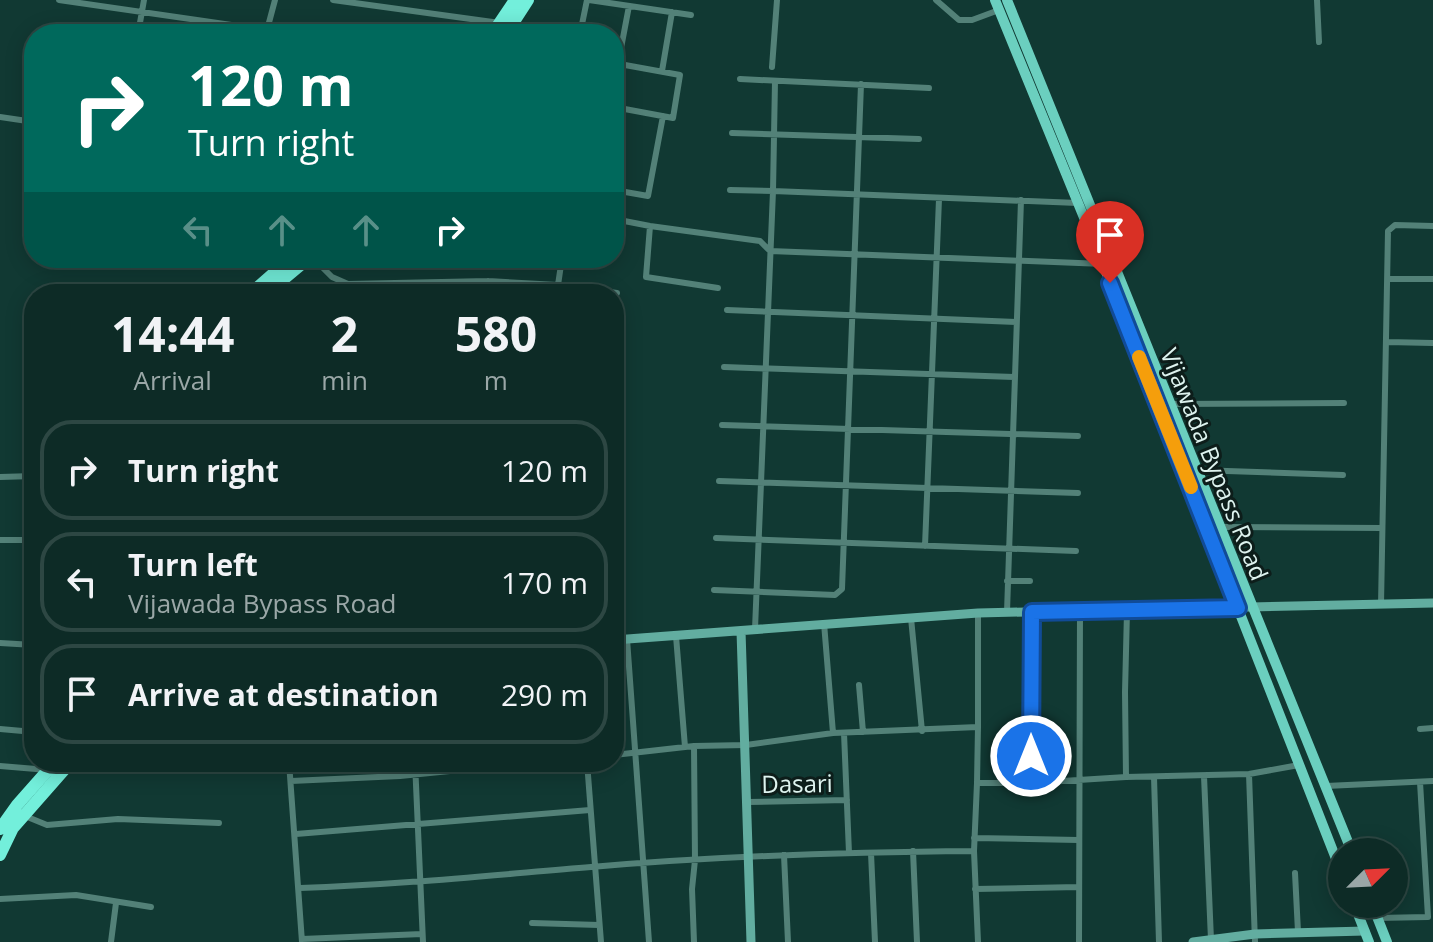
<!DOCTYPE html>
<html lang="en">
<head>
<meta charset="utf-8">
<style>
	:root { --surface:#0d2b26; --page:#1b3732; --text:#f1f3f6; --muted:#9aa7a7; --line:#2d4743 }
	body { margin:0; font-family:"Open Sans",sans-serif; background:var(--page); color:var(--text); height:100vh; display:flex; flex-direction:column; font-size:30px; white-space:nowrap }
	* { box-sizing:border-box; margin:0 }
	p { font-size:26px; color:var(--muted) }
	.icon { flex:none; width:44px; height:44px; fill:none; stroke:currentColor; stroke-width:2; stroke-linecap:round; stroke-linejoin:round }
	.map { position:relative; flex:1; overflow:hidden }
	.details { position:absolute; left:24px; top:284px; width:600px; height:488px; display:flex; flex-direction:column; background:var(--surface); border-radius:32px; box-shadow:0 4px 20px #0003,0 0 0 2px var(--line) }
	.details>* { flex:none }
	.top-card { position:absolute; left:24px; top:24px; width:600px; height:244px; border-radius:32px; box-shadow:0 4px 20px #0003,0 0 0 2px var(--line); background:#00695c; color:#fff; overflow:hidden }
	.needle { width:52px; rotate:66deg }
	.buttons { position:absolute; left:1328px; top:838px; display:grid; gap:16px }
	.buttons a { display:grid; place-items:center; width:80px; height:80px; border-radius:50%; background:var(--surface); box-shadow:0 4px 20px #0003,0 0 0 2px var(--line); font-size:40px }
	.pin { position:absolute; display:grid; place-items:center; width:68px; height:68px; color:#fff; margin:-82px -34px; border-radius:50% 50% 50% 0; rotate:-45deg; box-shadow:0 0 8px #0007 }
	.pin .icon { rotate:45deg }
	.me { position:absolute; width:88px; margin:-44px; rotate:0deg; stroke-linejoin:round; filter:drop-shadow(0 0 6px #0008) }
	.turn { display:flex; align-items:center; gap:28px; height:168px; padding:0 32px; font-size:36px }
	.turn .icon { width:104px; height:104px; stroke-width:2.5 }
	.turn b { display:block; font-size:56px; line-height:68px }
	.lanes { display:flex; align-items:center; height:76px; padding:0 32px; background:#0003; justify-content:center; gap:40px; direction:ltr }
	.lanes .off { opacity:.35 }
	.eta { display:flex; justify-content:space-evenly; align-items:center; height:136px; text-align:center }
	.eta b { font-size:48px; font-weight:700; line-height:56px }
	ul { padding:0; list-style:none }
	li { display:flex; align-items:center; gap:24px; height:100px; margin:0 16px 12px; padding:0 16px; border:4px solid var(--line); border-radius:32px }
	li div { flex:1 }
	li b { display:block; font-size:30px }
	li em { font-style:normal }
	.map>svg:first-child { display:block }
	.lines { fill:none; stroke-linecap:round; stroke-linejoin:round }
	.street { stroke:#538178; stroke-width:6 }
	.secondary { stroke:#62ada0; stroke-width:9 }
	.primary { stroke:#6bcfbf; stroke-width:10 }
	.highway { stroke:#73efdb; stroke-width:12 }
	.route-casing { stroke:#114b97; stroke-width:20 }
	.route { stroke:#1a73e8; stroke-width:14 }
	.slow { stroke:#f59e0b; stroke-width:14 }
	.labels { text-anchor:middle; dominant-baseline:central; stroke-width:6; stroke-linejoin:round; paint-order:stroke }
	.street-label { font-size:24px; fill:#def3ef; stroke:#0d1d1a }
</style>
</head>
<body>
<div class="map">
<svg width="1433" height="942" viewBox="0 0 1433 942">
	<rect width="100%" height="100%" fill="#113933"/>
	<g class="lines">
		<path class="street" d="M59 0 267 30
			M333 0 500 23
			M589 0 691 15
			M936 0 959 20H972L999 10
			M1317 0 1319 42
			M267 30 275 0
			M138 34 144 0
			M580 34 587 0
			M614 63 680 75 673 118 614 107
			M618 64 629 6
			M772 67 777 0
			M662 71 672 12
			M740 79 929 88
			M0 117 34 122
			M732 133 919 139
			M614 190 648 196 663 116
			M730 190 773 191 775 81
			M615 191 623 138
			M614 219 650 226 760 241 770 251 1104 264
			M650 226 646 277 718 288
			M313 258 332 277 348 284 488 281 558 285 617 293
			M1388 279H1433
			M558 285 562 258
			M336 294 344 283
			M400 294 407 283
			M487 294 488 281
			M727 310 1016 322
			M1387 342 1433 343
			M724 367 1014 377
			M1171 404 1344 403
			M722 425 1078 436
			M1197 470 1343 475
			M0 477 34 476
			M719 481 1078 493
			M1220 527 1381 528
			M716 538 1076 551
			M0 540H34
			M925 546 939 199
			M1007 581H1030
			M714 590 835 595 842 589 861 84
			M1381 605 1388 231 1395 225 1433 226
			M1007 612 1021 200
			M911 618 922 731
			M824 623 833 733
			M755 629 773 191 1078 203
			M676 636 685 747
			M627 639 649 942
			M0 643 34 645
			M859 685 863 732
			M978 727V613
			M0 729 34 732
			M1420 729 1433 728
			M844 733 849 853
			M614 755 694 746 746 745 833 733 978 727 977 783
			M289 762 302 942
			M415 762 423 942
			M587 762 601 942
			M0 766 48 770
			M1249 774 1255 942
			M1204 776 1211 940
			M1126 777 1125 692 1127 611
			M1154 777 1159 942
			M291 781 400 776 539 762
			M1031 783 1032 612
			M1326 786 1433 781
			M748 802 847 800
			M25 816 47 825 118 819 219 823
			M296 834 590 810
			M974 838 1078 840
			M913 851 917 942
			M871 853 875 942
			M784 855 788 942
			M1295 873 1298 932
			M300 888C397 885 494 875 591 867 718 856 846 852 974 851
			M975 889 1079 887
			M0 899 76 895 151 907
			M1377 918 1428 917 1420 782
			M532 923 599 925
			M302 939 422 934
			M111 942 116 903
			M694 942 692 889 695 860 694 746
			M978 942 974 851 977 783H1031L1126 777 1249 774 1299 765
			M1079 942 1080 611"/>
		<path class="secondary" d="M741 631 751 942
			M614 640 978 613 1433 603
			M1193 942 1255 934 1365 931"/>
		<path class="primary" d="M995 0 1103 264 1342 874
			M1007 0 1352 852
			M1354 904 1369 942
			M1372 904 1387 942"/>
		<path class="highway" d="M492 34 515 0
			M506 34 528 0
			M250 294 291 258
			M266 294 309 258
			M0 829 17 805 55 762
			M0 855 13 828 71 762"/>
	</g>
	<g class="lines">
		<defs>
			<path id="route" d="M1031 756 1032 612 1238 608 1110 283"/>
		</defs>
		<use href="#route" class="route-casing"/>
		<use href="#route" class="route"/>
		<path class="slow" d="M1139 357 1191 487"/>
	</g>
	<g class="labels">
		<g class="street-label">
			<text transform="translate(1215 464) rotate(68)">Vijawada Bypass Road</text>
			<text transform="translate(797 783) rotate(-1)">Dasari</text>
		</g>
	</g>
</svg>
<div class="buttons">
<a><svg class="needle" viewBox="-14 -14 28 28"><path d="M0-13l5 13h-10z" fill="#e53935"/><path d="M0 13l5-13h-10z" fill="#9aa7a7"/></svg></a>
</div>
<div class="pin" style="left:1110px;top:283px;background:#d93025"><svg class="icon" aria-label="arrive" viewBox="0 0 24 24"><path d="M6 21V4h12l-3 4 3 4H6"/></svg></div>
<svg class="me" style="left:1031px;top:756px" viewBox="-20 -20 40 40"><circle r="17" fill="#1a73e8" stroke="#fff" stroke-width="3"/><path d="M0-11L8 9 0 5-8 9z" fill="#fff"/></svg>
<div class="top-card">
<div class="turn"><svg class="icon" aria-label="right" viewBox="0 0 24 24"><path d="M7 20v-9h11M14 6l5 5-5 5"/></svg><div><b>120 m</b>Turn right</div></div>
<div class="lanes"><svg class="icon off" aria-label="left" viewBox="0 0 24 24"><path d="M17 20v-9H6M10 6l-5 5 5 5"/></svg><svg class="icon off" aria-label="ahead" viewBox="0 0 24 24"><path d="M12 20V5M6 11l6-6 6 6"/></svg><svg class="icon off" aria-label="ahead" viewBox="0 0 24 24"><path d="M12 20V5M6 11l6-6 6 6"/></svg><svg class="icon" aria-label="right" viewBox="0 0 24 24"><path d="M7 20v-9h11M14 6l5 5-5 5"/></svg></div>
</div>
<section class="details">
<div class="eta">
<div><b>14:44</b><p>Arrival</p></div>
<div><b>2</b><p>min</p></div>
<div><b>580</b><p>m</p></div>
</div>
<ul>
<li><svg class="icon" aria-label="right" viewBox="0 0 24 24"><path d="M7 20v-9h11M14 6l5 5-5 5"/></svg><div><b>Turn right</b></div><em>120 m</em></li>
<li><svg class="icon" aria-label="left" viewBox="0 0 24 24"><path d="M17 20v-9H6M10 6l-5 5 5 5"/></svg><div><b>Turn left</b><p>Vijawada Bypass Road</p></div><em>170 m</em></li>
<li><svg class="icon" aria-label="arrive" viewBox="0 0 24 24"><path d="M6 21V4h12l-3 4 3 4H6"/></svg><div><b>Arrive at destination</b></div><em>290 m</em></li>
</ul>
</section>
</div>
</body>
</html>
